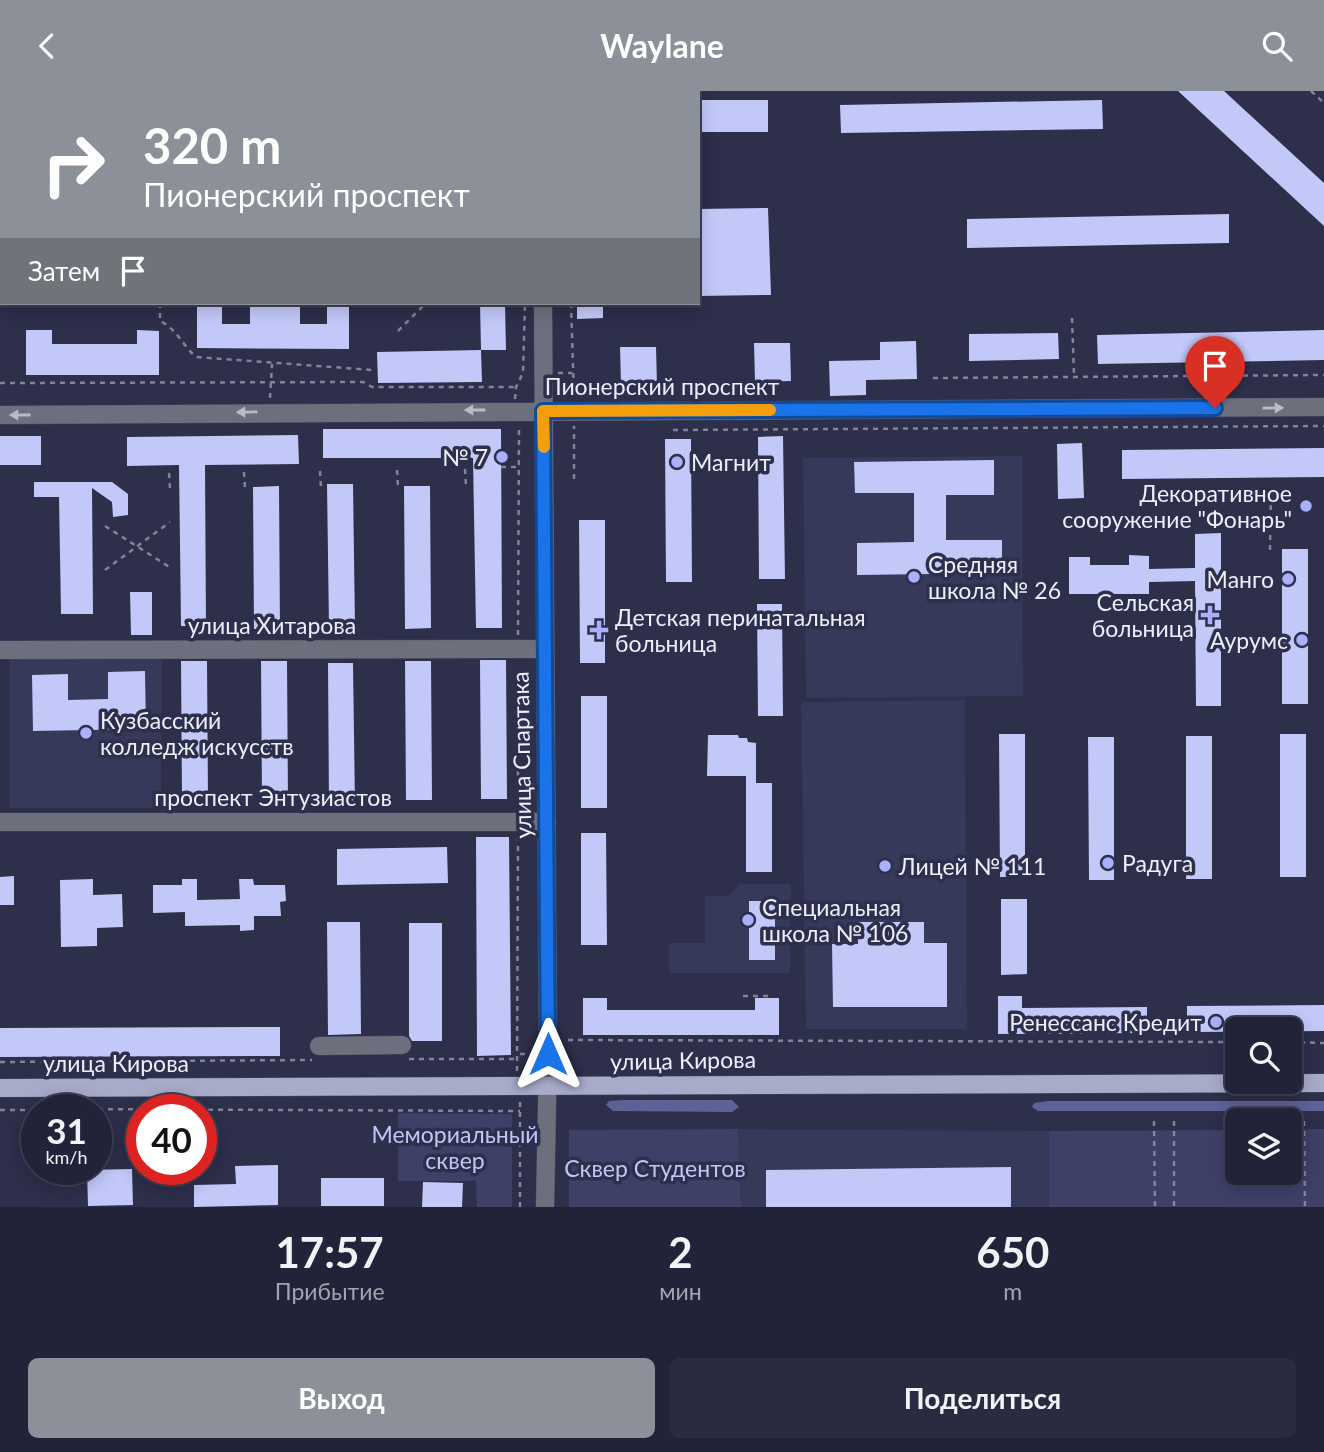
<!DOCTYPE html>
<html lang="ru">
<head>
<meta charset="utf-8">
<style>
	:root { --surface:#222338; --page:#2a2b40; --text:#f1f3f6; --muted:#a2a4ae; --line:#3f4053; --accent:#8c9099 }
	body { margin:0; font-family:Lato,sans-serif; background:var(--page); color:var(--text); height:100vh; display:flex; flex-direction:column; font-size:26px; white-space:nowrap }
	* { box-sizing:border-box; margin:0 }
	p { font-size:23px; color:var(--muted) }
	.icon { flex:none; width:38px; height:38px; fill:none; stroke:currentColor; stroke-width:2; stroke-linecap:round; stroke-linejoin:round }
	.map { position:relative; height:1116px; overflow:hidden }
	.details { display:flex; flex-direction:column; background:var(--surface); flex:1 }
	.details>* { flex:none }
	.hud { position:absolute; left:0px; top:0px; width:700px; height:214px; box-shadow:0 4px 18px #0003,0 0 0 2px var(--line); background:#8c9099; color:#fff; overflow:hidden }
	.controls { position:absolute; left:1225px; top:926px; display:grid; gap:14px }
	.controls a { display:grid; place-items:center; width:77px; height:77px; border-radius:10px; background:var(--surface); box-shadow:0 4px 18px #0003,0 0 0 2px var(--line); font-size:35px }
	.speed { position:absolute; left:21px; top:1003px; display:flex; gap:14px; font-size:35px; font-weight:700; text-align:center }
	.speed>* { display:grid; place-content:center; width:91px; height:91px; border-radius:50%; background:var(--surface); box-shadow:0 4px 18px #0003,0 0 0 2px var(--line); line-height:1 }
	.speed small { font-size:18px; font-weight:400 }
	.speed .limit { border:10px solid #d22; background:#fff; color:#111 }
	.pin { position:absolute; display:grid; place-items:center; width:60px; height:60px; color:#fff; margin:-72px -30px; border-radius:50% 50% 50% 0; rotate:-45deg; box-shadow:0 0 7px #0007 }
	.pin .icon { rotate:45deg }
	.me { position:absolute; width:77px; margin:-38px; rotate:0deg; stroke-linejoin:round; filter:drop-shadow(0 0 5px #0008) }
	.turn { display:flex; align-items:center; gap:24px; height:147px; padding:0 28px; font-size:32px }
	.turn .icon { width:91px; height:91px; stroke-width:2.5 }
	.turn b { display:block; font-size:49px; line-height:60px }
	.then { display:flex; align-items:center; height:66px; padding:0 28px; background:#0003; gap:14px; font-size:26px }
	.eta { display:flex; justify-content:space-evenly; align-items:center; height:119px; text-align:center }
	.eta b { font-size:42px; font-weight:700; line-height:49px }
	.primary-button { display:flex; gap:14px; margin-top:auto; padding:14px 28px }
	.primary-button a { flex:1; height:80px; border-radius:10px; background:var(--accent); color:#fff; font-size:28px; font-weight:700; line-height:80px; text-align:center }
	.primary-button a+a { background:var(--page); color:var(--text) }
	header { display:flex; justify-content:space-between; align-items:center; height:91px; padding:0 28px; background:var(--accent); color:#fff; font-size:32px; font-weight:700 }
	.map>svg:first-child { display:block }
	.built { fill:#36395a }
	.green { fill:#3e4067 }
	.forest { fill:#5d6196 }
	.building { fill:#c2c8f8 }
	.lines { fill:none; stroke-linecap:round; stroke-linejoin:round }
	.minor-casing { stroke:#484a64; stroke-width:19 }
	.major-casing { stroke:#484a64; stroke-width:19 }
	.path { stroke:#82849a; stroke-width:2.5; stroke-dasharray:5 5; stroke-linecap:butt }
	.minor { stroke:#6d6f7d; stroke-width:18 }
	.major { stroke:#a7aac8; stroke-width:18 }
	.oneway { fill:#b9bbca }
	.route-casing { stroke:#114b97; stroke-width:18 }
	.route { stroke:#1a73e8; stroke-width:12 }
	.slow { stroke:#f59e0b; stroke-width:12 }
	.poi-dot { fill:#a9b0fc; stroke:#2d2f4b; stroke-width:2.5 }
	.labels { text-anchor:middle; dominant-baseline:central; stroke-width:7; stroke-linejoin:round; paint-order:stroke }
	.street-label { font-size:23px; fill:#eceefd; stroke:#2d2f4b }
	.poi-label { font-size:23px; fill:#eceefd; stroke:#2d2f4b; text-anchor:start }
	.park-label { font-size:23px; fill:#c0c6f7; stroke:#2d2f4b }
</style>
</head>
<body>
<header><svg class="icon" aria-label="back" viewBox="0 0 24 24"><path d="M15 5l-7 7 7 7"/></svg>Waylane<svg class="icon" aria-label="search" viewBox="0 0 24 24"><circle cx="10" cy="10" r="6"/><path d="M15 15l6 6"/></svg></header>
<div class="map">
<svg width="1324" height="1116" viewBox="0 0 1324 1116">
	<rect width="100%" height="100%" fill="#2d2f4b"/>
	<path class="built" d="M1022 365 1023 605 806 607 803 367Z
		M10 566 162 567 161 717H10Z
		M965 609 967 938H806L801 611Z
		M739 793H791L790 882H669V852H705V805H729Z
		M738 1038 1049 1040V1116H741Z"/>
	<path class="green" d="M398 1022 512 1023V1116H477L476 1090H398Z
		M738 1038 741 1116H569V1039Z
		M1290 1038H1324V1116H1049V1040L1237 1039V1082H1290Z"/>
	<path class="forest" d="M622 1009H732L739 1016 732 1021 613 1020 606 1014 609 1010Z
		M1048 1010H1324V1020H1038L1032 1016 1034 1012Z"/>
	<path class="building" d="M1178 0H1224L1324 92V135Z
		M698 9H768V41H698Z
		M1102 9 1103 38 841 42 840 14Z
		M768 117 771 204 698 205V118Z
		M1229 123V152L967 157V128Z
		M480 212H505L506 259H481Z
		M577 212H603V227L577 228Z
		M250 213H300V233H327V213H349V258L197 257V215H222V233H250Z
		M26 239H52V253H137V239L159 240V284H26Z
		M1324 239V269L1098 273 1097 244Z
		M1058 242 1059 268 969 270V243Z
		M916 250 917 288 866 289V304L830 305 829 270 880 269V251Z
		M754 252H790L791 290 755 291Z
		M620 256H656L657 294H621Z
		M481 259 482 291 378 292 377 261Z
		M323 338H501L502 537H476L473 367H323Z
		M298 344 299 373 205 374 206 535H181L179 374 127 375V346Z
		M0 345H41V374H0Z
		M783 345 785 488H759L758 346Z
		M665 348H691L692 491H666Z
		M1082 352 1084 407 1058 408 1057 353Z
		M1324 357V386L1122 388V359Z
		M994 369V404H946V449H1002V482L857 484V452L914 451V402H855L854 371Z
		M34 391H112L128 403V424L113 426 112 411 92 397 93 523H61L59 406H34Z
		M327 393H353L355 536H329Z
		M279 395 280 538H254L253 396Z
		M404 395H430L431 537 405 538Z
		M579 429H605V572H580Z
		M1221 442V615H1196L1195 490 1149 491V503H1069V466H1090V474H1129V464L1149 465V478L1195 477V443Z
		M1282 458H1308V613H1282Z
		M130 501H152V544H131Z
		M757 513H782L783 625H758Z
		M480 569H506L507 708H481Z
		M181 570H207L208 708H182Z
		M261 570H287L288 711H262Z
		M405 570H431L432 709H406Z
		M328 572H353L355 715H329Z
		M145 580 146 638 33 640 32 584 68 583V609L108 608V581Z
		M581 605H607V717H581Z
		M999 643H1025V786H1000Z
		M1280 643H1306V786H1280Z
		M708 644H738L739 647H747L748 651 756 652V692H772V781H746V685H707Z
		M1186 645H1212V788H1186Z
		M1088 646H1114V789H1089Z
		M581 742H606L607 854H581Z
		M476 746H509L511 964 477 965Z
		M447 756 448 792 337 794V758Z
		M14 785V814H0V786Z
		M93 788V804L122 803 123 836 97 837V855L61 856 60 789Z
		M182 788H197V809L240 808 239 788H253L254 794H285L286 810 280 811 281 825H254V839L240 840V834L185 835V821L153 822V794H182Z
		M1001 808H1027V883L1001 884Z
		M749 810H775V869H749Z
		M327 831H360L361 943 328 944Z
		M858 831H924V852H947V916H833L832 853H858Z
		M409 832H442V950H412L409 945Z
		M998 905H1022V917L1147 916V942L998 943Z
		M583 907H607V919H755V907H779V944H583Z
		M1324 914V940L1187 941V915Z
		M280 936V965L0 966V937Z
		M278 1074V1114L194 1116V1094L236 1093 235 1075Z
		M1011 1076V1116H766V1079Z
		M132 1078 133 1114 88 1115 87 1079Z
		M321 1087H384V1115H321Z
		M423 1091 463 1092 462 1116H422Z"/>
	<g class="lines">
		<defs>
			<path id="minor" d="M543 2V0
				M543 212 548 963 545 1116
				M0 324 1324 316
				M0 559 543 558
				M0 731H547
				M319 955 402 954"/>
			<path id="major" d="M0 997 1324 992"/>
		</defs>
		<use href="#minor" class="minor-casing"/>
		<use href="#major" class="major-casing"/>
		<path class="path" d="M1311 0 1324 12
			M226 2V0
			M572 2V0
			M160 212V230C177 238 182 254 196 266L372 279
			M571 212 574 307
			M1072 227 1074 284
			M398 240 426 212
			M558 282H572
			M933 287 1324 284
			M0 292 363 291 372 296H516
			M270 307 272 273
			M515 308 516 296 523 282 525 212
			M673 339 1324 335
			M501 376H519
			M465 378 466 395
			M397 379 398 396
			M320 380 321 397
			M244 381 245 397
			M169 382 170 398
			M574 388V335
			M105 435 171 477
			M1270 459 1271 399
			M105 479 170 431
			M518 544 519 337
			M518 715V575
			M743 905H769
			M568 949 1237 951
			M1290 951 1324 952
			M520 963H533
			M409 968H515
			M0 971 312 969
			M517 980 518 746
			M520 1011V1116
			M48 1018 520 1020
			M0 1019H37
			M1154 1030 1155 1116
			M1174 1030V1116
			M1304 1030 1305 1116"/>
		<use href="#minor" class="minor"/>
		<use href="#major" class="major"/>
	</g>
	<defs><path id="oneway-solid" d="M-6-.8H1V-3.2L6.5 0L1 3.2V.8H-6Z" transform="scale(1.75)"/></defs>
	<g class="oneway">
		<use href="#oneway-solid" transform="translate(1273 317) rotate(-1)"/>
		<use href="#oneway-solid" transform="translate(475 319) rotate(180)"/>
		<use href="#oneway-solid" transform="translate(247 321) rotate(179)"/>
		<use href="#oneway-solid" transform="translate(20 324) rotate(180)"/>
	</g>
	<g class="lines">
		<defs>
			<path id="route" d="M548 963 543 320 1215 317"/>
		</defs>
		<use href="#route" class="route-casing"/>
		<use href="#route" class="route"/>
		<path class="slow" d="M544 356 543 320 770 319"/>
	</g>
	<g class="poi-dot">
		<circle cx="502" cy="366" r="7"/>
		<circle cx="677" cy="371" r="7"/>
		<circle cx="1306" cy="415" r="7"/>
		<circle cx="914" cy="486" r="7"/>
		<circle cx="1288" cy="488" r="7"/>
		<path d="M1206.5 513.5h7v7h7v7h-7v7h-7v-7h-7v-7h7z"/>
		<path d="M595.5 528.5h7v7h7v7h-7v7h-7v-7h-7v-7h7z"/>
		<circle cx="1302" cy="549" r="7"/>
		<circle cx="86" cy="642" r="7"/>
		<circle cx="1108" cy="772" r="7"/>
		<circle cx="885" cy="775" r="7"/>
		<circle cx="748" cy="829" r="7"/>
		<circle cx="1216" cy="931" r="7"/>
	</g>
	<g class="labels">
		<g class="street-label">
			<text x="662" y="295">Пионерский проспект</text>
			<text x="272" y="534">улица Хитарова</text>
			<text transform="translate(521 664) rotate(-91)">улица Спартака</text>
			<text x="273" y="706">проспект Энтузиастов</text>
			<text transform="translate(683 969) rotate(-1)">улица Кирова</text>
			<text x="116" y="972">улица Кирова</text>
		</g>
		<g class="poi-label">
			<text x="488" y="366" text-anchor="end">№ 7</text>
			<text x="691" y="371">Магнит</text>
			<text x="1292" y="402" text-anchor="end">Декоративное<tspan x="1292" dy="26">сооружение "Фонарь"</tspan></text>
			<text x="928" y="473">Средняя<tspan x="928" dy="26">школа № 26</tspan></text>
			<text x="1274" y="488" text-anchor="end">Манго</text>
			<text x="1194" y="511" text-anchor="end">Сельская<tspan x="1194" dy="26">больница</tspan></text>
			<text x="615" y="526">Детская перинатальная<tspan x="615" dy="26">больница</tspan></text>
			<text x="1288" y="549" text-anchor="end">Аурумс</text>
			<text x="100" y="629">Кузбасский<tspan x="100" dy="26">колледж искусств</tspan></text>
			<text x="1122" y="772">Радуга</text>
			<text x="899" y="775">Лицей № 111</text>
			<text x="762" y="816">Специальная<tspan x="762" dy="26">школа № 106</tspan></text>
			<text x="1202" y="931" text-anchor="end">Ренессанс Кредит</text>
		</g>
		<g class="park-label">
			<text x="455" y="1043">Мемориальный<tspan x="455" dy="26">сквер</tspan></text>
			<text x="655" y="1077">Сквер Студентов</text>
		</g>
	</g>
</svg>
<div class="controls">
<a><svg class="icon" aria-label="search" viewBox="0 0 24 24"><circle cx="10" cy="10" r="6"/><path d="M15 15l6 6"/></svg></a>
<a><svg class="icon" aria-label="layers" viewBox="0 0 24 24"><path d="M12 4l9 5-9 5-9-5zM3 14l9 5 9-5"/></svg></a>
</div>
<div class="speed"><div>31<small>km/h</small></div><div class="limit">40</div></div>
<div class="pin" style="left:1215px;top:317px;background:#d93025"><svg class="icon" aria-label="arrive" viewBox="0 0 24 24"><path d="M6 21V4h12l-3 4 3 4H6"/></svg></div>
<svg class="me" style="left:548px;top:963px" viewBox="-20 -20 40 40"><path d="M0-17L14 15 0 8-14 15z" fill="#1a73e8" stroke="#fff" stroke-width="4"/></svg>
<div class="hud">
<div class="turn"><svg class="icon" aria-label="right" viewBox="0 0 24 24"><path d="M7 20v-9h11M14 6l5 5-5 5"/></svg><div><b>320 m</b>Пионерский проспект</div></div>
<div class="then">Затем<svg class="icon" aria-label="arrive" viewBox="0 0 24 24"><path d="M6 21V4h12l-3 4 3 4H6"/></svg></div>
</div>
</div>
<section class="details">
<div class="eta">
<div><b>17:57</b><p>Прибытие</p></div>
<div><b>2</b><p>мин</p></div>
<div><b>650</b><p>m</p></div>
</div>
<div class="primary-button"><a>Выход</a><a>Поделиться</a></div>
</section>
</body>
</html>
